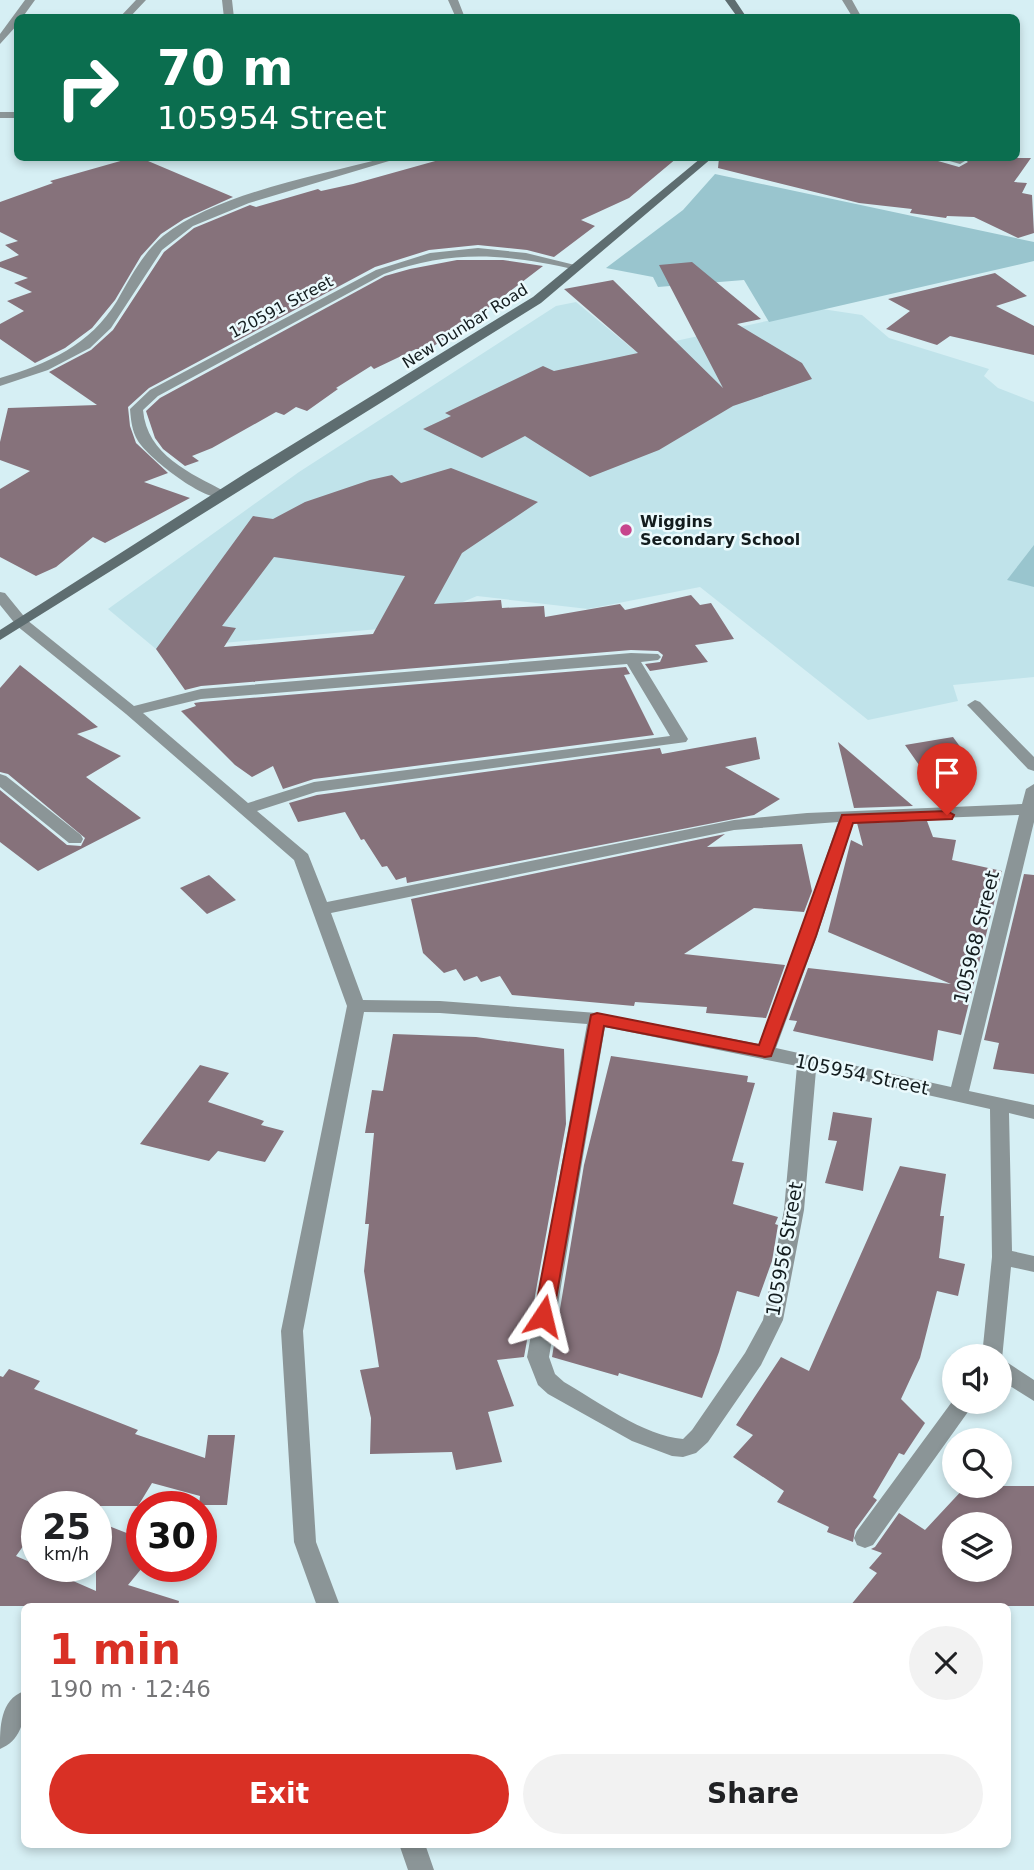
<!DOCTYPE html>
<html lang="en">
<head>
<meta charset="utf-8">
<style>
	:root { --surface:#fff; --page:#f2f2f2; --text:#202124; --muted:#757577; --accent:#d93025 }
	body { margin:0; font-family:"DejaVu Sans",sans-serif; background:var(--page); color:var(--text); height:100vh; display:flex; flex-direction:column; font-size:26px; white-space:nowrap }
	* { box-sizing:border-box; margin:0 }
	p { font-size:23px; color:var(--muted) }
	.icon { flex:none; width:38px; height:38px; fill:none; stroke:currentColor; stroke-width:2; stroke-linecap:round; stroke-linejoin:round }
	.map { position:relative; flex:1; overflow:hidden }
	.sheet { position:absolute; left:21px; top:1603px; width:990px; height:245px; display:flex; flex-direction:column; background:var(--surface); border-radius:10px; box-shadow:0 4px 10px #0003 }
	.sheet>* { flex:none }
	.banner { position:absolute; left:14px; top:14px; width:1006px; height:147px; border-radius:10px; box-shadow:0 4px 10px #0003; background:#0b6e4f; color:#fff; overflow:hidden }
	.controls { position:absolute; left:942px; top:1344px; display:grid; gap:14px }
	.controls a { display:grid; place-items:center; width:70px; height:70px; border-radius:50%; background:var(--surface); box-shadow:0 4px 10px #0003; font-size:35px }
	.speed { position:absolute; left:21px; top:1491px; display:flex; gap:14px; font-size:35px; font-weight:700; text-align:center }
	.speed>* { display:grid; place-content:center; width:91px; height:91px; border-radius:50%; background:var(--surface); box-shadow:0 4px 10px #0003; line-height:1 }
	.speed small { font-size:18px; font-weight:400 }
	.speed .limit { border:10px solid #d22; background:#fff; color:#111 }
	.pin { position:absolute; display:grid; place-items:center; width:60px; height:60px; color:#fff; margin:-72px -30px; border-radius:50% 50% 50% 0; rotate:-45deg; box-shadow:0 0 7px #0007 }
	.pin .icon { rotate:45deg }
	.me { position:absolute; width:77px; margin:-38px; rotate:10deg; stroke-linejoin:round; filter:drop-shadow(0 0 5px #0008) }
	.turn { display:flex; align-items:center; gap:24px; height:147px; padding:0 28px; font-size:32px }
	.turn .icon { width:91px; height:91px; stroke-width:2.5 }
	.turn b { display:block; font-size:49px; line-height:60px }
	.round { display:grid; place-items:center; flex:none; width:74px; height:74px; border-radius:37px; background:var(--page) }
	.headline { display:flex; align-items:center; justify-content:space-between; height:119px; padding:0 28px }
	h1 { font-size:42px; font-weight:700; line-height:52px; color:var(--accent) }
	.primary-button { display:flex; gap:14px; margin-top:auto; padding:14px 28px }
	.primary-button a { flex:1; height:80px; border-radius:42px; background:var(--accent); color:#fff; font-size:28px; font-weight:700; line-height:80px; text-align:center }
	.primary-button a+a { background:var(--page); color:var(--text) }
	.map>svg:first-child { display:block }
	.built { fill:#c0e3ea }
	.green { fill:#99c5ce }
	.building { fill:#86727b; fill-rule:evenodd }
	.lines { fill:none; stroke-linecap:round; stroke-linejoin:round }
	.street { fill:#8b9597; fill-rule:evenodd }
	.secondary { fill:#5e6d70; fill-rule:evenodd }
	.route { fill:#d93025; stroke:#8d1f18; stroke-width:2 }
	.poi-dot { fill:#c7458d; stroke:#ebfafd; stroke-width:2.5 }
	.labels { text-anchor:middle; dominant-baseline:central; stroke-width:5; stroke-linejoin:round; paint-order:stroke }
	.far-street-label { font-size:16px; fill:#131c1e; stroke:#ebfafd }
	.far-poi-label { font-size:16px; font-weight:bold; fill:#131c1e; stroke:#ebfafd; text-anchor:start }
	.street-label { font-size:19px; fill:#131c1e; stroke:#ebfafd }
</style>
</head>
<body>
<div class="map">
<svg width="1034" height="1870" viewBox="0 0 1034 1870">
	<rect width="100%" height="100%" fill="#d6eff4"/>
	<path class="built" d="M576 302 634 350 822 309 862 315 889 338 989 369 984 376 998 388 1034 402V677L953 685 958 701 868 720 700 587 588 609 477 596 439 612 434 624 156 649 108 609 299 472 556 306Z"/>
	<path class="green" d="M715 174 1034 242V261L769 322 744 280 658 287 653 277 606 268 683 210Z
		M1034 545V587L1007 580Z"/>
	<path class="building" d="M131 158H141L233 197 184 219 161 234 141 256 115 300 92 328 65 348 35 363 0 339V324L24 311 7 301 32 292 14 283 28 278 0 267V262L19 255 5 245 18 241 0 232V202L53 183 50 181Z
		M446 158H677L629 198 581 220 595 226 554 257 527 250 478 245 429 250 375 267 149 388 128 407 130 426 136 443 168 473 144 482 190 498 105 543 93 537 56 567 36 576 0 557V489L30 471 0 460V442L8 408 97 405 49 372 91 350 113 330 164 252 194 228 250 205 256 207 318 189 321 191 353 184Z
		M719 158H936L938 161 959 167 968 162 963 158H1031L1014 182 1027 183 1022 193 1032 195 1034 233 1018 238 974 217 947 216 946 218 910 213 912 209 859 203 718 168Z
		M457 260H503L543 266 459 330 424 352 416 349 374 369 371 366 336 388 338 389 307 411 296 407 284 415 276 412 212 448 192 456 199 461 185 466 163 449 155 438 146 411 160 398 385 276 410 269Z
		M692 262 761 319 737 324 802 363 812 379 733 406 659 450 590 477 525 436 482 458 423 429 451 416 445 413 543 366 554 371 638 353 564 289 613 280 723 388 659 265Z
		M995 273 1027 296 996 306 1034 326V355L950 336 937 345 886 329 910 311 888 299Z
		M451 468 538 502 462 553 434 604 501 600 502 608 544 606 545 617 620 604 625 610 691 595 700 605 711 603 734 639 695 645 708 662 650 671 645 664 660 662 663 655 658 651 631 650 201 686 185 690 156 649 253 516 273 519 305 502 370 480 392 475 401 483ZM274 557 405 576 373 634 224 647 236 628 222 626Z
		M20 665 98 727 77 734 121 756 86 777 141 818 38 871 0 842V790L67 845 81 846 85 838 8 774 0 772V688Z
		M626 667 630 674 624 675 654 735 314 779 283 789 273 766 252 777 235 765 181 711 196 706 194 703 201 702Z
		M756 737 760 759 725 767 780 799 754 815 407 883 406 877 396 880 387 866 382 867 364 839 361 840 345 812 298 822 289 803 317 795 660 748 662 754Z
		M953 737 975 767 926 775 905 745Z
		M838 742 913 806 854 808Z
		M927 821 933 837 956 840 952 860 1002 871 961 1035 938 1030 933 1061 793 1031 797 1021 789 1020 808 968 951 984 828 932 851 840 863 846 857 823Z
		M725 834 707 847 802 844 812 891 804 912 754 908 684 954 785 965 766 1018 706 1013 707 1007 635 1002 634 1006 512 995 500 976 481 982 477 976 464 981 456 969 444 973 423 953 411 899Z
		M1024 874 1034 875V1074L993 1069 999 1043 984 1040Z
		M209 875 236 900 207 914 180 888Z
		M393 1034 476 1037 564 1049 566 1124 524 1357 497 1360 514 1406 488 1412 502 1462 456 1470 452 1452 370 1454 371 1418 360 1370 379 1367 364 1271 369 1224H365L374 1133H365L372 1090 383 1091Z
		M611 1056 748 1076 747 1082 755 1083 732 1161 744 1163 733 1204 778 1217 775 1224 778 1225 772 1261 759 1297 737 1291 719 1352 702 1398 619 1373 618 1376 552 1357 584 1165Z
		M200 1065 229 1073 208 1102 264 1121 261 1125 284 1131 265 1162 218 1151 209 1161 140 1144Z
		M833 1112 872 1118 863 1191 825 1183 837 1141 828 1140Z
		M900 1166 946 1174 940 1216H944L939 1258 965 1264 958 1296 937 1291 920 1358 901 1399 925 1423 904 1455 899 1453 873 1497 877 1500 855 1530 853 1542 827 1532 829 1527 777 1502 784 1491 733 1457 753 1435 736 1425 781 1357 809 1371Z
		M9 1369 40 1381 34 1389 138 1430 135 1434 205 1458 208 1435H235L227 1505H199L200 1496 152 1483 138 1506H37V1527L16 1556 96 1591V1521L142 1539V1568L128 1585 179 1601 178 1606H0V1376L3 1377Z
		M966 1486H1034V1606H850L877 1573 869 1568 882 1553 871 1549 875 1547 899 1513 925 1530ZM954 1524H999V1570H954Z"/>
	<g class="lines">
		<path class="street" d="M25 0H35L22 18H18V24L0 44V34Z
			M136 0H146L129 18H119Z
			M222 0H232L234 18H224Z
			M448 0H458L465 18H456Z
			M842 0H852L862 18H853Z
			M0 112H18V118H0Z
			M384 158H399L249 203 193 226 162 250 111 328 90 348 48 370 0 386V378C48 364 90 345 117 301 130 278 143 253 163 236 217 193 317 176 384 158Z
			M939 158H958L965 161 960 164Z
			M478 248 526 253 583 267 577 270C507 254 453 249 384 274L158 396 143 410C147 455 190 473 226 492V498C204 502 150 459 138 441 132 431 131 421 130 409L150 390 376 270 430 253Z
			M0 592 5 593 27 620 134 706 201 689 631 653 658 654 661 657 658 660 641 662 688 739 686 742 316 792 257 811 308 854 327 902 734 820 807 813 1022 804 1026 789 1034 784V822L969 1091 1034 1105V1119L1009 1113 1012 1251 1034 1256V1272L1011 1267 1002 1359 1034 1380V1401L999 1379V1356H982L992 1257 990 1109 816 1070 804 1210 783 1320 761 1365 708 1442 696 1453 683 1457 672 1456 632 1441 548 1394 538 1385 527 1357 587 1024 440 1013 364 1012 303 1331 316 1542 340 1606H317L294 1542 281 1331 347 1006 294 860 126 714 17 626 0 605ZM627 664 670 736 314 782 248 803 143 713 201 699ZM1019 815 951 1087 776 1048 817 936 854 821ZM838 822 799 936 759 1044 597 1013 440 1001 363 1000 331 913 734 830ZM605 1027 797 1066 784 1210 763 1320 745 1353 692 1430 683 1439C644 1436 597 1401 564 1382L555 1374 549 1357Z
			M975 700 980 702 1034 757V771L1028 769 970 708 967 705Z
			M0 774 6 776 81 835 83 839 81 843H69L0 787Z
			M954 1399V1402H975L873 1545 865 1548 857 1545 854 1538 857 1531Z
			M24 1691C26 1713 24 1740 0 1749 0 1727 0 1700 24 1691Z
			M399 1844H425L434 1870H408Z"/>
		<path class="secondary" d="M725 0H735L747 18H738Z
			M701 158H712L541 303 0 640V630L249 471 533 297Z"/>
	</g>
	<path class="route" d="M947 811 954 815 952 819 853 823 816 936 771 1056 765 1057 604 1026 553 1316 550 1321 543 1324 536 1321 534 1316 591 1015 597 1013 759 1045 842 815Z"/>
	<circle class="poi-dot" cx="626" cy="530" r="7"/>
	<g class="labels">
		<g class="far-street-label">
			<text transform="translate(281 307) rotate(-28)">120591 Street</text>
			<text transform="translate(465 326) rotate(-32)">New Dunbar Road</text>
		</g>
		<g class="far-poi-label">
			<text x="640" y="521">Wiggins<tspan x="640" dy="18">Secondary School</tspan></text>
		</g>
		<g class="street-label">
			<text transform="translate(976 937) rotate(-76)">105968 Street</text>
			<text transform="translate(862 1074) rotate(12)">105954 Street</text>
			<text transform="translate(784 1249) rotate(-80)">105956 Street</text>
		</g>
	</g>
</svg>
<div class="controls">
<a><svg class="icon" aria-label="sound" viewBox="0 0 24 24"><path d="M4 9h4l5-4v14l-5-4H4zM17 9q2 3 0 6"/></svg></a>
<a><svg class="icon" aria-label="search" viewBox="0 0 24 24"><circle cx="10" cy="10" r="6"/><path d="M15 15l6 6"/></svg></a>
<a><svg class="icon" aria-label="layers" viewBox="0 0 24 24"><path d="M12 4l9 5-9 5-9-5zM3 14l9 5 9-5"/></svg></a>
</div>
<div class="speed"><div>25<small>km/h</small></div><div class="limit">30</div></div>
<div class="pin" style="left:947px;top:815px;background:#d93025"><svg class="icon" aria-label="arrive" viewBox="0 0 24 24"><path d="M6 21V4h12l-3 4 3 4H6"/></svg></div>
<svg class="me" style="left:543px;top:1316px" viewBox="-20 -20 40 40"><path d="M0-17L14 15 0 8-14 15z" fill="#d93025" stroke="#fff" stroke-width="4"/></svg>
<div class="banner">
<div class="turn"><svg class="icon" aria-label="right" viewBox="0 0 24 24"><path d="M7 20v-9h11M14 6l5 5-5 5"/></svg><div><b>70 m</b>105954 Street</div></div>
</div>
<section class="sheet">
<div class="headline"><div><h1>1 min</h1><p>190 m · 12:46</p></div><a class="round"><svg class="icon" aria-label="close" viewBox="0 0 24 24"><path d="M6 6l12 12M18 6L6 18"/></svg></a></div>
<div class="primary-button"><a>Exit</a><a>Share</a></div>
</section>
</div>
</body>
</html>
